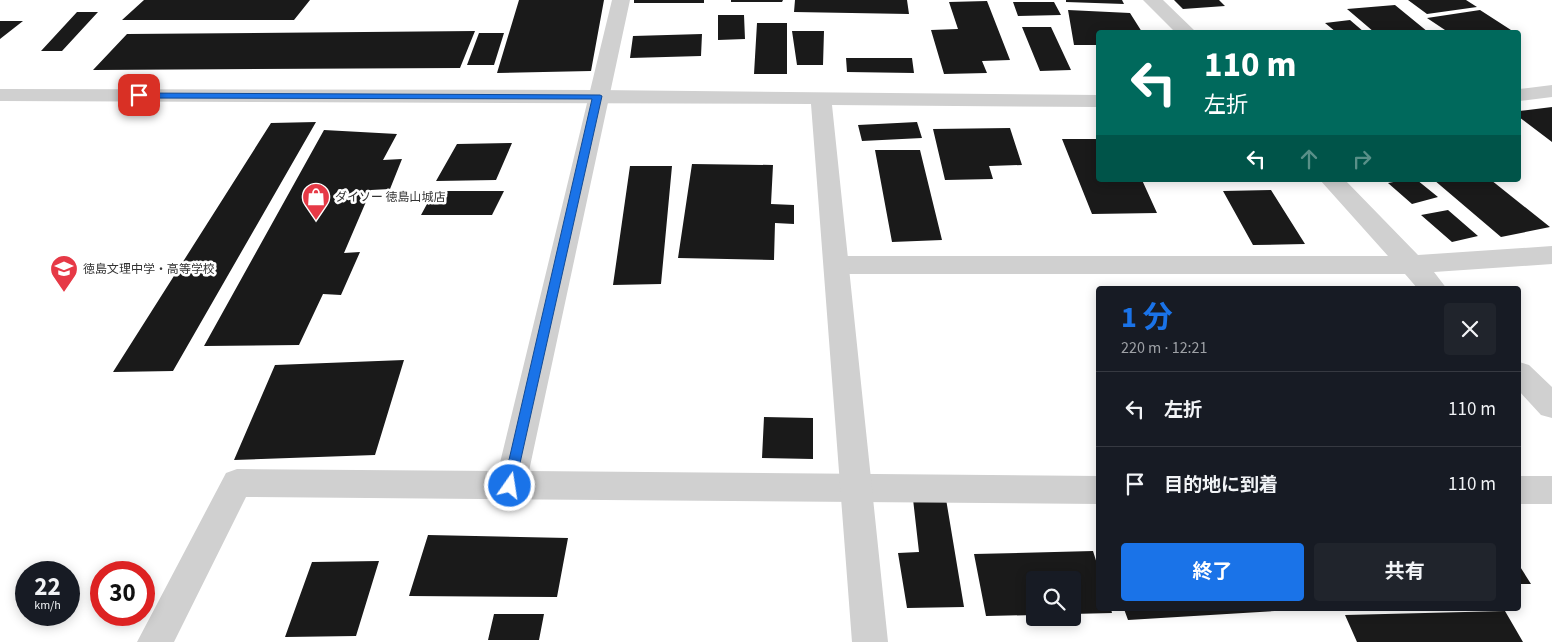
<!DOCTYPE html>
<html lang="ja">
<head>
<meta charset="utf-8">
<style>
	:root { --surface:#171b24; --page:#20242c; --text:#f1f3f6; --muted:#9ea1a6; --line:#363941; --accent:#1a73e8 }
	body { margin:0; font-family:"Source Sans 3","Noto Sans JP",sans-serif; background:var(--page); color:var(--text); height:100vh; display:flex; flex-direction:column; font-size:19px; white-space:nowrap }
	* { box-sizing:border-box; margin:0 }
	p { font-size:16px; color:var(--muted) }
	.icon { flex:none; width:28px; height:28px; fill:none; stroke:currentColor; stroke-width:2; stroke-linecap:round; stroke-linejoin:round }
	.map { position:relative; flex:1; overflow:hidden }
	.side { position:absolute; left:1096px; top:286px; width:425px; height:325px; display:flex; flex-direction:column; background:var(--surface); border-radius:5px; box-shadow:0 2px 12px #0003 }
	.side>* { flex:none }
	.banner { position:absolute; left:1096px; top:30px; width:425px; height:152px; border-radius:5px; box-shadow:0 2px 12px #0003; background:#00695c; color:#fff; overflow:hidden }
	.fabs { position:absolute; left:1026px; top:571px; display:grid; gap:10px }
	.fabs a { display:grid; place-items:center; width:55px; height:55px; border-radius:5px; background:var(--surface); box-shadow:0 2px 12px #0003; font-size:25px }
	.speed { position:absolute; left:15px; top:561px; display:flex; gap:10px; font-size:25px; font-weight:700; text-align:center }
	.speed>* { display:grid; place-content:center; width:65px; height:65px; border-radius:50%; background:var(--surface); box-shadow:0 2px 12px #0003; line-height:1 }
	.speed small { font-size:12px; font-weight:400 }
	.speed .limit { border:8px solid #d22; background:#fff; color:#111 }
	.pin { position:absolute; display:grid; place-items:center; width:42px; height:42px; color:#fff; margin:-21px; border-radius:10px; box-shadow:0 2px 8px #0006 }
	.me { position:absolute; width:55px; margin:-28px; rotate:13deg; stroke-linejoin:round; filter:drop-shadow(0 0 4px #0008) }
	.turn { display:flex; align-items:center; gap:18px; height:105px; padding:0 25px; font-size:22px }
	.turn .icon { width:65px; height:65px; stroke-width:2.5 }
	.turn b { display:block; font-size:35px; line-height:42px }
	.lanes { display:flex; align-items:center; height:48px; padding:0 25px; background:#0003; justify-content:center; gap:25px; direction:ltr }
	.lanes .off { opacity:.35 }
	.round { display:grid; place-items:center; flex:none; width:52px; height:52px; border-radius:5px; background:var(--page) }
	.summary { display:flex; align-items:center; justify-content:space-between; height:85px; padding:0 25px }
	h1 { font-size:30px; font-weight:700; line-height:38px; color:var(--accent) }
	.cta { display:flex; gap:10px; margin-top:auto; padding:10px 25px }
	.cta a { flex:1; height:58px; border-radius:5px; background:var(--accent); color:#fff; font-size:20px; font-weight:700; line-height:58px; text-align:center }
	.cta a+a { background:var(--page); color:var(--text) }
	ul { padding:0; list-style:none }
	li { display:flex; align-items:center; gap:15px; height:75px; padding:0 25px; border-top:1px solid var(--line) }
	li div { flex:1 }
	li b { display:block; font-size:19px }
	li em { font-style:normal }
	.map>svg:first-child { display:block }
	.building { fill:#1a1a1a }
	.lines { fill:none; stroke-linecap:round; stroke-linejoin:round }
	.minor { fill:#d0d0d0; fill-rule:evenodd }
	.tertiary { fill:#d0d0d0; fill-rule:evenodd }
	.route { fill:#1a73e8; stroke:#114b97 }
	.labels { text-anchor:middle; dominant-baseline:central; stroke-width:5; stroke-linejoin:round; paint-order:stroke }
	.poi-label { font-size:12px; fill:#333; stroke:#fff; text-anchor:start }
</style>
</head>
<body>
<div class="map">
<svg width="1552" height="642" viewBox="0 0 1552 642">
	<rect width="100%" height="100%" fill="#fff"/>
	<path class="building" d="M144 0H310L294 20H122Z
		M519 0H604L591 71 497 73Z
		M634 0H704V3H634Z
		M731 0H783L782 2H731Z
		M795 0H907L909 14 794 12Z
		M1066 0H1122L1124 4 1066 2Z
		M1174 0H1219L1225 6 1183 9Z
		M1408 0H1466L1477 7 1427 14Z
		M987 1 1010 60 982 61 987 73 944 74 931 30 958 29 949 2Z
		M1013 2H1054L1061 15 1018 16Z
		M1395 5 1428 32H1374L1347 9Z
		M1068 10 1130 13 1142 32H1099V45H1074Z
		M1480 10 1511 30 1497 32H1448L1427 18Z
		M77 12H98L62 51H41Z
		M718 15H744L745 39 718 40Z
		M1350 20 1364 32H1336L1325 23Z
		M0 21H23L0 39Z
		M757 23H787V74H754Z
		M1022 27H1051L1071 70 1040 71Z
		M475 31 460 68 93 70 127 34Z
		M792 31H824L823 65H797Z
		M479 33H504L494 65H467Z
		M702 34 701 56 630 58 633 36Z
		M846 58H912L914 73 847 72Z
		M1552 107V142L1519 117V111Z
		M316 122 173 371 113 372 271 123Z
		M917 122 922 138 862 141 858 125Z
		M1010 128 1022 165 989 166 993 179 945 180 933 129Z
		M324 130 397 134 383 160 402 159 390 189 371 190 344 253 360 252 341 295 323 294 299 345 204 346Z
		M1062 139H1099V180H1142L1157 213 1092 214Z
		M512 143 496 180 436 181 457 144Z
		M875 150H920L942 240 892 242Z
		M692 164 773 165 771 204 794 205V224L775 223 774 260 678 258Z
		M630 166H672L661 284 613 285Z
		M1215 180H1252V182H1216Z
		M1404 180H1417L1438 197 1412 204 1388 183Z
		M1434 180H1491L1550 227 1501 237Z
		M1271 190 1305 244 1253 245 1223 191Z
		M434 191H504L492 215H421Z
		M1448 210 1478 236 1452 242 1421 215Z
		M404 360 375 455 234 460 275 365Z
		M764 417 813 418V459L762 458Z
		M913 499H946L964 607 907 608 898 553 919 552Z
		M428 535 568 538 557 597 409 596Z
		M1093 551 1099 570V609H1111L1112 613 1072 614V580H1035V615L986 616 974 554Z
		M379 561 356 636 285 637 312 562Z
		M1519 565 1531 584H1519Z
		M1124 609H1292V610L1128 620Z
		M1505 611 1523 642H1357L1345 615Z
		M494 614H544L539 640H488Z"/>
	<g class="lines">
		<path class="minor" d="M612 0H630L529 471 1099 476V504L246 497 174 642H137L226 473 237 469 498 471Z
			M1143 0H1163L1196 32H1175Z
			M1320 180H1345L1418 255 1552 246V264L1434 272 1447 289H1418L1405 274H837L828 272 824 265 828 258 837 256H1388Z
			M1519 362 1529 365 1552 387V418L1541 415 1519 391Z
			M1519 476H1552V504H1519Z"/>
		<path class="tertiary" d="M1552 85V97L1519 101V89Z
			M0 89 597 90 1099 95V107L832 105 888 642H852L811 104 0 101Z"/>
	</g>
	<path class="route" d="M136 93 600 95 602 96 514 490 510 491 505 490 503 486 592 99 139 98 135 95Z"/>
	<defs>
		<symbol id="shop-pin" viewBox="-11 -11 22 30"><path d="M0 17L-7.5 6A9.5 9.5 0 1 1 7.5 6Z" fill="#e63946" stroke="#fff"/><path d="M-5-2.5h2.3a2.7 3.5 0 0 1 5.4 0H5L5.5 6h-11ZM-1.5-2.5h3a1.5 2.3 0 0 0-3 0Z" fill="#fff"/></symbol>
		<symbol id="school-pin" viewBox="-11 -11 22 30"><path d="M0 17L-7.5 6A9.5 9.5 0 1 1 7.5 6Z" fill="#e63946" stroke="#fff"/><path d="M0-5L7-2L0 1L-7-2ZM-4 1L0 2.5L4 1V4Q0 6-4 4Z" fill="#fff"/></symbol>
	</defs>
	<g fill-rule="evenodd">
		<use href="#shop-pin" x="300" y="181" width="32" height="43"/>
		<use href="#school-pin" x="48" y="253" width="32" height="43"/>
	</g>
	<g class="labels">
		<g class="poi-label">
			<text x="335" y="197">ダイソー 徳島山城店</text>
			<text x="83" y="269">徳島文理中学・高等学校</text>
		</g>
	</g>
</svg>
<div class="fabs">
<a><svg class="icon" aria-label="search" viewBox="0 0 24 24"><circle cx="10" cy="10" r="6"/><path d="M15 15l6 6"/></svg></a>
</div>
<div class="speed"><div>22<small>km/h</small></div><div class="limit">30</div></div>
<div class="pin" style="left:139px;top:95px;background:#d93025"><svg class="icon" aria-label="arrive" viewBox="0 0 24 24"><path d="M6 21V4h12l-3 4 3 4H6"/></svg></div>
<svg class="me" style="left:510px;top:486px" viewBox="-20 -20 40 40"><circle r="17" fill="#1a73e8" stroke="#fff" stroke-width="3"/><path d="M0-11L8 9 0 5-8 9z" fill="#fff"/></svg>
<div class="banner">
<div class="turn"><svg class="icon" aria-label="left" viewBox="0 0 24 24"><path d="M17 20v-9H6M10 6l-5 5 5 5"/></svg><div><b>110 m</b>左折</div></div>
<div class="lanes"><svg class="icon" aria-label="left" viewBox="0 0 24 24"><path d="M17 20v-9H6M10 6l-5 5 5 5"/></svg><svg class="icon off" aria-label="ahead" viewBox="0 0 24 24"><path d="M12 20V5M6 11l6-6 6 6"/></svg><svg class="icon off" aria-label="right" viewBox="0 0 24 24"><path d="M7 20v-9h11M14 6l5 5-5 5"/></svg></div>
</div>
<section class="side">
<div class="summary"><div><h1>1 分</h1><p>220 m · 12:21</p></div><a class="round"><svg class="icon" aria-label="close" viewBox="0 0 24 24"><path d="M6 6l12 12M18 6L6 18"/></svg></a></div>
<ul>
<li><svg class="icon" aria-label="left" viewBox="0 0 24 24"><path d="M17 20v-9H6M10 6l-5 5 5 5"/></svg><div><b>左折</b></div><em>110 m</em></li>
<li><svg class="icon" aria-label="arrive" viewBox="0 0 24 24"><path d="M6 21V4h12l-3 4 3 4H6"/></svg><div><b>目的地に到着</b></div><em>110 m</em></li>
</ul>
<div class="cta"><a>終了</a><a>共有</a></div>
</section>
</div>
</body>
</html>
